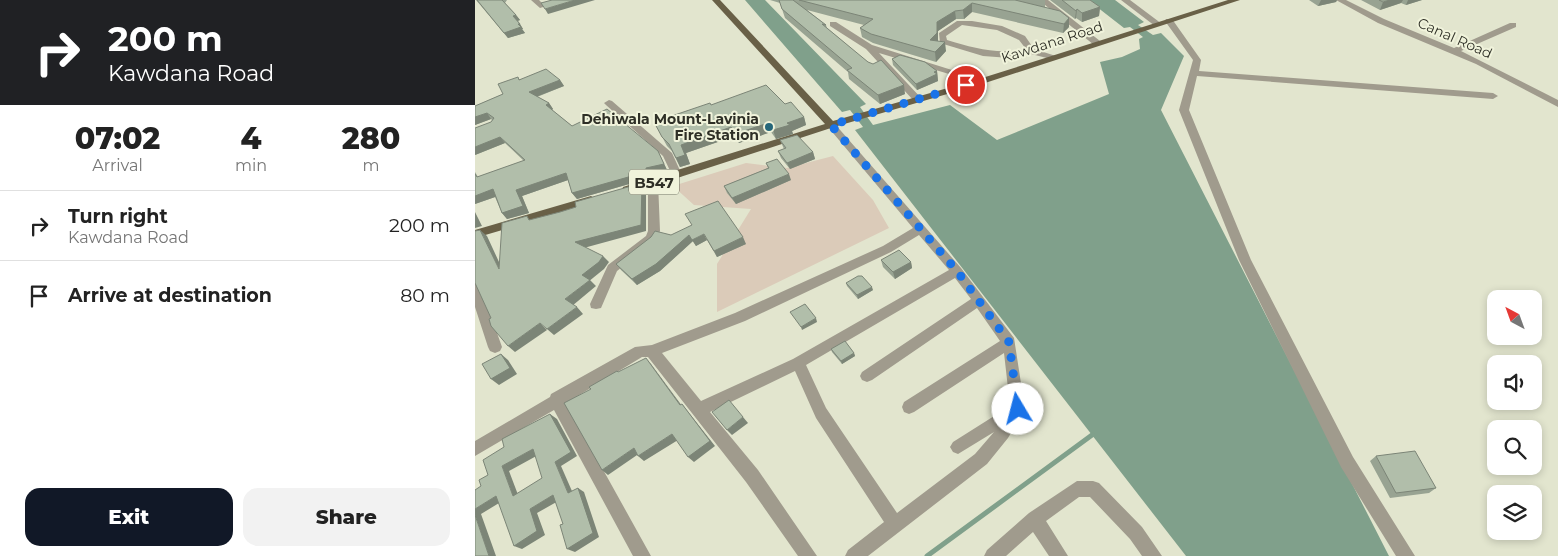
<!DOCTYPE html>
<html lang="en">
<head>
<meta charset="utf-8">
<style>
	:root { --surface:#fff; --page:#f2f2f2; --text:#222; --muted:#767676; --line:#e0e0e0; --accent:#111827 }
	body { margin:0; font-family:Montserrat,sans-serif; background:var(--page); color:var(--text); height:100vh; display:flex; flex-direction:column; font-size:19px; white-space:nowrap }
	* { box-sizing:border-box; margin:0 }
	p { font-size:16px; color:var(--muted) }
	.icon { flex:none; width:28px; height:28px; fill:none; stroke:currentColor; stroke-width:2; stroke-linecap:round; stroke-linejoin:round }
	.map { position:relative; flex:1; overflow:hidden }
	.side { display:flex; flex-direction:column; background:var(--surface); width:475px }
	.side>* { flex:none }
	.top-card { background:#202124; color:#fff; overflow:hidden }
	.needle { width:32px; rotate:319deg }
	.buttons { position:absolute; left:1012px; top:290px; display:grid; gap:10px }
	.buttons a { display:grid; place-items:center; width:55px; height:55px; border-radius:10px; background:var(--surface); box-shadow:0 2px 8px #0003; font-size:25px }
	.pin { position:absolute; display:grid; place-items:center; width:42px; height:42px; color:#fff; margin:-21px; border:2px solid #fff; border-radius:50%; box-shadow:0 1px 5px #0007 }
	.me { position:absolute; width:55px; margin:-28px; rotate:352deg; stroke-linejoin:round; filter:drop-shadow(0 0 4px #0008) }
	.turn { display:flex; align-items:center; gap:18px; height:105px; padding:0 25px; font-size:22px }
	.turn .icon { width:65px; height:65px; stroke-width:2.5 }
	.turn b { display:block; font-size:35px; line-height:42px }
	.eta { display:flex; justify-content:space-evenly; align-items:center; height:85px; text-align:center }
	.eta b { font-size:30px; font-weight:800; line-height:35px }
	.action { display:flex; gap:10px; margin-top:auto; padding:10px 25px }
	.action a { flex:1; height:58px; border-radius:15px; background:var(--accent); color:#fff; font-size:20px; font-weight:800; line-height:58px; text-align:center }
	.action a+a { background:var(--page); color:var(--text) }
	ul { padding:0; list-style:none }
	li { display:flex; align-items:center; gap:15px; height:70px; padding:0 25px; border-top:1px solid var(--line) }
	li div { flex:1 }
	li b { display:block; font-size:19px }
	li em { font-style:normal }
	main { display:flex; flex:1; min-height:0 }
	.map>svg:first-child { display:block }
	.green { fill:#dbcbb9 }
	.water { fill:#80a08b }
	.lines { fill:none; stroke-linecap:round; stroke-linejoin:round }
	.stream { stroke:#80a08b; stroke-width:5 }
	.minor { fill:#a09b8d; fill-rule:evenodd }
	.major { fill:#696047; fill-rule:evenodd }
	.wall { fill:#98a392 }
	.shaded-wall { fill:#7c8577 }
	.building { fill:#b1beaa; stroke:#7c8577; fill-rule:evenodd }
	.route { stroke:#1a73e8; stroke-width:9; stroke-dasharray:0 16.2 }
	.poi-dot { fill:#25677a; stroke:#f0f3db; stroke-width:2 }
	.labels { text-anchor:middle; dominant-baseline:central; stroke-width:4; stroke-linejoin:round; paint-order:stroke }
	.far-street-label { font-size:14px; fill:#2e2f26; stroke:#f0f3db }
	.far-poi-label { font-size:14px; font-weight:bold; fill:#2e2f26; stroke:#f0f3db; text-anchor:end }
	.shield { fill:#f0f3db; stroke:#686a5c; stroke-width:1 }
	.shield-label { font-size:15px; font-weight:bold; fill:#2e2f26 }
</style>
</head>
<body>
<main>
<section class="side">
<div class="top-card">
<div class="turn"><svg class="icon" aria-label="right" viewBox="0 0 24 24"><path d="M7 20v-9h11M14 6l5 5-5 5"/></svg><div><b>200 m</b>Kawdana Road</div></div>
</div>
<div class="eta">
<div><b>07:02</b><p>Arrival</p></div>
<div><b>4</b><p>min</p></div>
<div><b>280</b><p>m</p></div>
</div>
<ul>
<li><svg class="icon" aria-label="right" viewBox="0 0 24 24"><path d="M7 20v-9h11M14 6l5 5-5 5"/></svg><div><b>Turn right</b><p>Kawdana Road</p></div><em>200 m</em></li>
<li><svg class="icon" aria-label="arrive" viewBox="0 0 24 24"><path d="M6 21V4h12l-3 4 3 4H6"/></svg><div><b>Arrive at destination</b></div><em>80 m</em></li>
</ul>
<div class="action"><a>Exit</a><a>Share</a></div>
</section>
<div class="map">
<svg width="1083" height="556" viewBox="0 0 1083 556">
	<rect width="100%" height="100%" fill="#e2e5ce"/>
	<path class="green" d="M358 156 398 200 414 228 242 312V264L276 209 219 205 198 186 271 163 312 168Z"/>
	<path class="water" d="M270 0H290L391 104 385 107 398 125 475 105 522 140 634 94 625 62 647 57 665 49 664 39 668 37 655 27 649 28 613 0H640L669 22 663 25 678 35 686 33 709 56 686 110 914 556H711L380 130 388 127 375 110 367 112Z"/>
	<g class="lines">
		<path class="stream" d="M452 556 617 435"/>
		<path class="minor" d="M56 0H64L67 3 78 0H90L65 8Z
			M564 0H573L625 41V45H619Z
			M646 0H655L687 24 680 26Z
			M861 0H871L909 19 979 48 1035 23H1041V27L986 51 1083 100V107L1001 64 903 23Z
			M691 19H697L726 60 724 71 1018 93 1023 96 1018 99 722 76 714 110 776 260 878 457 940 556H921L866 467 764 260 704 110 718 60 690 21Z
			M482 21H497L527 26 550 36 559 49 584 57 580 60 556 54 535 58 508 56 465 43 464 33ZM487 25 522 30 544 40 551 49C522 55 499 48 472 40L471 36Z
			M355 22H361L397 45 512 81 507 84 504 83 404 53 447 99 445 101H439L391 49 355 26Z
			M134 100 137 101 197 153 207 175 206 177H198L188 156 131 105 129 103Z
			M356 122 359 123 486 268 539 338 550 409 533 438 512 464 393 556H370L373 550 409 522 341 418 320 371 235 412 283 470 342 556H323L271 482 173 357H167L91 403 176 556H158L79 410 0 456V441L75 397 76 394 160 347 177 345 260 313 408 246 438 228 353 127V123ZM444 235 474 270 318 359 226 401 187 353 270 321 416 252ZM480 278 496 299 387 372 385 376 387 380 392 382 397 380 502 308 525 341 429 402 427 407 429 412 434 414 439 412 529 353 535 406 478 442 475 447 478 452 483 454 519 432 500 454 422 513 351 408 331 365Z
			M178 178 183 182 185 231 179 242 142 271 126 308 121 309 116 308 115 304 133 265 171 236 173 231V182Z
			M0 283 4 285 6 288 27 347 25 351 20 353 15 351 13 347 0 307Z
			M602 481H618L624 483 667 527 687 556H667L655 539 615 497H604L571 521 593 556H574L558 532 531 556H509L512 550 554 513Z"/>
		<path class="major" d="M237 0H245L358 121 504 79 753 0H765L510 83 359 127 156 193H148L147 190 148 187 350 124Z
			M116 196 122 200 120 203 0 238V230Z"/>
	</g>
	<path class="wall" d="M1 0H32L30 3 41 15 45 20 43 21 48 29H47L50 33 33 38Z
		M295 0H570V7L594 27 588 33 497 12 489 19H481L463 31V41L471 51 461 62 398 43 387 37 385 28 389 25 332 10 351 25 352 28 430 94 405 104 374 79 373 72 310 18 305 3Z
		M575 0H615L625 7 624 16 607 22 601 18 600 19Z
		M834 0H862L861 2 843 6Z
		M886 0H947L931 5 926 3 905 10Z
		M417 59 462 71 463 81 442 90 418 65Z
		M44 79 85 80 89 86 62 97 74 103 78 109 77 110 97 126 183 151 192 170 175 175V178L102 199 97 193 93 180 47 196 54 213 32 219 27 213 20 197 0 204V172L3 177 49 161 30 143 0 155 17 120 16 119 0 125V106L28 94Z
		M310 104 329 117 331 125 317 131 318 134 301 139 296 132 264 143 260 136 211 153 215 164 205 167 197 151 192 146 179 122Z
		M305 140 338 152 340 159 315 169 306 158 303 151 309 149Z
		M291 163 316 180 261 204 252 193 249 186 293 168Z
		M196 235 271 244 242 257 232 240 221 246 218 241 185 271 162 285 146 270 141 264Z
		M406 260 436 262 437 268 420 279 408 267Z
		M371 283 398 290 383 299 372 286Z
		M356 349 379 353 380 356 367 364 357 352Z
		M901 456 961 488 954 493 915 498 895 461Z"/>
	<path class="shaded-wall" d="M100 0H120L73 14 70 9Z
		M846 0H862L861 2 843 6Z
		M915 0H928L926 3 905 10 908 2Z
		M933 0H947L931 5Z
		M497 3V12L489 19 488 10Z
		M625 7 624 16 607 22V13Z
		M602 9 601 18 600 19 601 11Z
		M480 11 481 19 463 31V42L455 40 462 22Z
		M41 15 45 20 42 21 38 16Z
		M594 18V27L588 33 589 24Z
		M43 24H45L48 29H47L50 33 33 38 29 33Z
		M470 42 471 51 461 62 460 52Z
		M462 71 463 81 442 90 441 84Z
		M85 80 89 86 58 98 54 92Z
		M429 85 430 94 405 104 403 95Z
		M74 103 78 109 75 111 71 105Z
		M12 113 16 119 0 125V117Z
		M329 117 331 125 317 131 318 134 301 139 298 130 312 123Z
		M293 123 296 132 264 143 260 134Z
		M256 127 260 136 211 153 215 164 205 167 201 158 206 145Z
		M25 137 30 143 0 155V147Z
		M183 151 192 170 175 175V178L102 199 97 193 171 168Z
		M338 152 340 159 315 169 312 163Z
		M91 173 96 179 47 196 54 213 32 219 27 213 41 190Z
		M314 174 316 180 261 204 257 198Z
		M167 183 171 189V231L105 249 100 242Z
		M18 189 23 196 0 204V196Z
		M0 212 7 226 0 228Z
		M5 230 12 236 30 275 24 269Z
		M229 234 232 240 221 246 217 240Z
		M214 235 218 241 185 271 162 285 157 279Z
		M268 237 271 244 242 257 239 251Z
		M128 256 134 262 129 269 113 282 107 275Z
		M436 262 437 268 420 279 418 272Z
		M115 280 121 286 97 306 90 299Z
		M397 287 398 290 383 299 382 295Z
		M102 307 108 314 79 335 72 329Z
		M341 318 342 322 327 330 326 327Z
		M65 323 72 330 40 352 33 346Z
		M379 353 380 356 367 364 366 361Z
		M26 354 33 360 42 374 24 385 16 379Z
		M171 358 176 364 210 410 205 405Z
		M207 404 240 446 219 462 213 457Z
		M75 414 82 419 102 456 86 466 100 498 93 493 80 462Z
		M268 417 273 423 257 435 252 430Z
		M197 434 203 440 169 461 163 456Z
		M159 448 165 453 133 475 127 470Z
		M58 449 65 454 34 471 45 500 38 496 27 466Z
		M103 488 109 492 124 537 100 552 92 549Z
		M78 495 85 500 62 513 70 535 47 549 39 546 55 509Z
		M21 496 29 500 6 514 21 556H14L0 515V509Z"/>
	<path class="building" d="M2 0H27L41 15 38 16 45 24H43L46 27 29 33Z
		M77 0H100L70 9 66 3Z
		M304 0H318L351 25 347 24 393 62 398 64 406 60 429 85 403 95 372 70 377 68 307 9Z
		M324 0H540L585 11 594 18 589 24 497 3 488 10 480 11 462 22V33L455 40 470 42 460 52 396 34 385 28 398 19Z
		M587 0H615L625 7 607 13 602 9 601 11Z
		M904 0H915L908 2Z
		M425 55 450 62 462 71 459 72 462 74 441 84 417 59Z
		M71 69 85 80 54 92 74 103 71 105 97 126 132 109 183 151 189 164 171 168V172L97 193 91 173 41 190 48 206 27 213 18 189 0 196V174L2 177 50 160 25 137 0 147V128L16 122 19 118 12 113 0 117V106L28 94 23 84 43 77 44 80Z
		M291 85 310 104 316 102 329 117 312 123 315 125 298 130 293 123 260 134 256 127 206 145 210 155 201 158 194 144 187 137 179 122 235 103 236 105Z
		M322 135 338 152 312 163 303 151 311 148 305 140Z
		M302 159 314 174 257 198 249 186 294 168 291 163Z
		M167 183 166 225 100 242 128 256 124 262 107 275 115 280 90 299 102 307 72 329 65 323 33 346 16 326 14 319 16 318 0 283V231L5 230 24 269 27 223 52 216 54 220 85 212 101 207 100 202Z
		M243 201 268 237 239 251 229 234 217 240 214 235 181 264 157 279 141 264 176 237 180 231 196 235 217 225 210 214Z
		M424 250 436 262 418 272 406 260Z
		M383 276H387L397 287 382 295 371 283Z
		M330 304 341 318 326 327 315 312Z
		M370 341 379 353 366 361 356 349Z
		M26 354 35 368 16 379 7 364Z
		M171 358 205 405 207 404 235 441 213 457 197 434 163 456 159 448 127 470 89 403 116 389 114 387 142 371 143 372Z
		M254 400 268 417 252 430 237 412Z
		M75 414 96 452 80 462 93 493 103 488 118 533 92 549 85 525 88 524 78 495 55 509 62 531 39 546 21 496 0 509V490L6 486 4 480 13 475 8 460 29 447 27 439ZM58 449 67 478 38 496 27 466Z
		M940 451 961 488 921 493 901 456Z
		M0 515 14 556H0Z"/>
	<g class="lines">
		<path class="route" d="M491 85 356 125 482 271 534 342 543 409"/>
	</g>
	<circle class="poi-dot" cx="294" cy="127" r="5"/>
	<g class="labels">
		<g class="far-street-label">
			<text transform="translate(980 38) rotate(24)">Canal Road</text>
			<text transform="translate(577 42) rotate(-18)">Kawdana Road</text>
		</g>
		<g class="far-poi-label">
			<text x="284" y="119">Dehiwala Mount-Lavinia<tspan x="284" dy="16">Fire Station</tspan></text>
		</g>
		<rect class="shield" x="154" y="169.5" width="50" height="25" rx="4"/>
		<g class="shield-label">
			<text x="179" y="182">B547</text>
		</g>
	</g>
</svg>
<div class="buttons">
<a><svg class="needle" viewBox="-14 -14 28 28"><path d="M0-13l5 13h-10z" fill="#e53935"/><path d="M0 13l5-13h-10z" fill="#767676"/></svg></a>
<a><svg class="icon" aria-label="sound" viewBox="0 0 24 24"><path d="M4 9h4l5-4v14l-5-4H4zM17 9q2 3 0 6"/></svg></a>
<a><svg class="icon" aria-label="search" viewBox="0 0 24 24"><circle cx="10" cy="10" r="6"/><path d="M15 15l6 6"/></svg></a>
<a><svg class="icon" aria-label="layers" viewBox="0 0 24 24"><path d="M12 4l9 5-9 5-9-5zM3 14l9 5 9-5"/></svg></a>
</div>
<div class="pin" style="left:491px;top:85px;background:#d93025"><svg class="icon" aria-label="arrive" viewBox="0 0 24 24"><path d="M6 21V4h12l-3 4 3 4H6"/></svg></div>
<svg class="me" style="left:543px;top:409px" viewBox="-20 -20 40 40"><circle r="19" fill="#fff"/><path d="M0-13L10 11 0 6-10 11z" fill="#1a73e8"/></svg>
</div>
</main>
</body>
</html>
